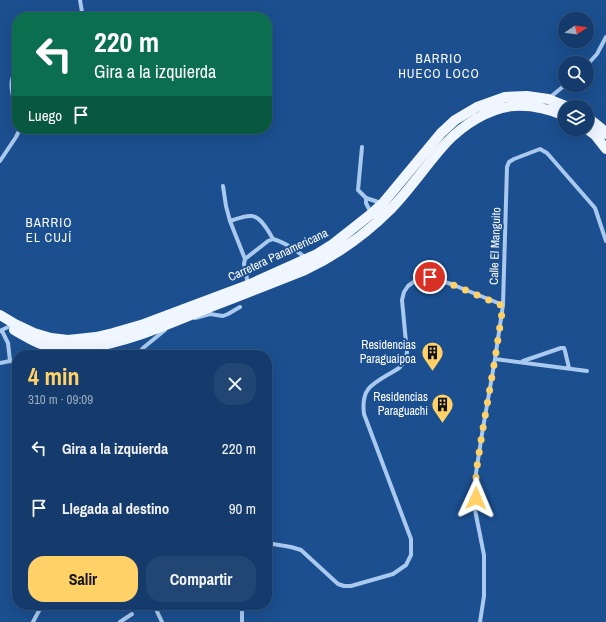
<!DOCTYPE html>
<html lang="es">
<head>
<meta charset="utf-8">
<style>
	:root { --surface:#143b6b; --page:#214673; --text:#f1f3f6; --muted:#9dadc1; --line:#33557e; --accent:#ffd166 }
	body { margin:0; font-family:"Archivo Narrow",sans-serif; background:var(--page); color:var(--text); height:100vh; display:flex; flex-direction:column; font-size:15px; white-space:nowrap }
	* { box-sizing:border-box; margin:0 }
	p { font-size:13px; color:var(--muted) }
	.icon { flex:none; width:22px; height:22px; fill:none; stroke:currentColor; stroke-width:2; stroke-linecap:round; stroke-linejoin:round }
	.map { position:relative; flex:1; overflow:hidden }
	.side { position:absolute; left:12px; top:350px; width:260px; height:260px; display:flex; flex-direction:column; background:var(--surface); border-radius:16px; box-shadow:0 4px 16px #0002,0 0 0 1px var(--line) }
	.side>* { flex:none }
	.banner { position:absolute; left:12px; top:12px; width:260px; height:122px; border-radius:16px; box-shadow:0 4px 16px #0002,0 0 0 1px var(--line); background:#0b6e4f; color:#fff; overflow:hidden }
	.needle { width:26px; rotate:77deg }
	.buttons { position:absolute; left:558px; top:12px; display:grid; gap:8px }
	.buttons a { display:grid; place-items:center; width:36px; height:36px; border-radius:50%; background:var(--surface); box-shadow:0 4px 16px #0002,0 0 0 1px var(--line); font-size:20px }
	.pin { position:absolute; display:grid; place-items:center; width:34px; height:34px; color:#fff; margin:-17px; border:2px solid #fff; border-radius:50%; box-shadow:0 1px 4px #0007 }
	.me { position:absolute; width:44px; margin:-22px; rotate:1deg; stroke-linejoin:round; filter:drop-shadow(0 0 3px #0008) }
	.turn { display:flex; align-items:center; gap:14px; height:84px; padding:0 16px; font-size:18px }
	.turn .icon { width:52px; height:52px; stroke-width:2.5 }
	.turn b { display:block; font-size:28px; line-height:34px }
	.then { display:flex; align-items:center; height:38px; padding:0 16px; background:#0003; gap:8px; font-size:15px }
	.round { display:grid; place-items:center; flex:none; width:42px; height:42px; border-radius:16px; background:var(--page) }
	.headline { display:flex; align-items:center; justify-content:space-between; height:68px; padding:0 16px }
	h1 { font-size:24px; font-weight:700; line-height:30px; color:var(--accent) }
	.cta { display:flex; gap:8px; margin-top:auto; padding:8px 16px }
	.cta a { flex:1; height:46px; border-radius:16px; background:var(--accent); color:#111; font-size:16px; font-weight:700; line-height:46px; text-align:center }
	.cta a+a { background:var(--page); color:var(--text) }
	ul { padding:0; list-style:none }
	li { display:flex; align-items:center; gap:12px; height:60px; padding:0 16px }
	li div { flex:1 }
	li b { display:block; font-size:15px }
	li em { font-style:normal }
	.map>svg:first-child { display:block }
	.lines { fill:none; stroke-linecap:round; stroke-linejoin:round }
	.minor { stroke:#a9c9ee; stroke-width:4 }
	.primary { stroke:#f0f6ff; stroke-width:10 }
	.route { stroke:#ffd166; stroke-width:7; stroke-dasharray:0 12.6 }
	.labels { text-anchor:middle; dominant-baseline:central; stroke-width:4; stroke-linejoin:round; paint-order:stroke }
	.street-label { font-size:12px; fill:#fff; stroke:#1b4f8f }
	.poi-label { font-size:12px; fill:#fff; stroke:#1b4f8f; text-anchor:end }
	.neighbourhood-label { font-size:13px; letter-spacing:1px; fill:#fff; stroke:#1b4f8f }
</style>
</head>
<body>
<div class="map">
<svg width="606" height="622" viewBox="0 0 606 622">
	<rect width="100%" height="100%" fill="#1b4f8f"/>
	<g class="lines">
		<path class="minor" d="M80 0 82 12 80 17
			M587 65 597 54 606 37
			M17 67C15 71 13 76 12 80 10 89 14 100 17 109
			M548 99 565 85
			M362 147 358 190 366 198 381 203
			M0 161 16 137 20 129
			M223 186 226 206 230 221 245 259 244 264 248 284
			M366 198V203L371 213
			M230 221C237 219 245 215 252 216 261 217 269 232 273 239
			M245 259 268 241 273 239C285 242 297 251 306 258
			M195 318 210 314 223 316 228 314 240 307
			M0 331 8 327
			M2 331 8 343 10 361
			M137 355 143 348 165 330
			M495 359 587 371
			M523 361 561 348H564L565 351 569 368
			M0 363 10 361 17 362
			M267 543 291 547 301 550 338 584 344 586H351L393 574 406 565 411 555V539L364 414C361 390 370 385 389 374 392 372 397 370 400 367 404 363 405 358 407 353L402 300 404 292 408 286 415 281 430 277 451 284 503 305
			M154 605 162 622
			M33 622 42 605
			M120 622 132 614
			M242 622V605
			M480 622 484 596V555L475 510 476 473 482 434 495 359 503 305 507 167 509 162 514 159 540 149 547 153 595 208 606 241"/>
		<path class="primary" d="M587 117 602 129 606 134
			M587 129 595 135 606 149
			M0 315 15 324 34 333 51 338 68 340 96 337 113 333 144 324 248 285 317 254 333 244 371 214 383 203 441 133 455 120 477 107 505 97 527 96 548 99 568 107
			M14 330C28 338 42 347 59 349 68 351 77 349 86 348 129 342 168 324 208 308 240 296 272 283 305 270 337 255 366 234 391 209 411 188 427 164 446 143 463 125 489 108 514 106 531 105 549 109 565 116"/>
	</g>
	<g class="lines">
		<path class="route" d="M430 277 451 284 503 306 495 359 482 434 476 473V498"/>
	</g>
	<defs>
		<symbol id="building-pin" viewBox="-11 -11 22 30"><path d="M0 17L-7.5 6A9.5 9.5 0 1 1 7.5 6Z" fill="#ffd166" stroke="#1b4f8f"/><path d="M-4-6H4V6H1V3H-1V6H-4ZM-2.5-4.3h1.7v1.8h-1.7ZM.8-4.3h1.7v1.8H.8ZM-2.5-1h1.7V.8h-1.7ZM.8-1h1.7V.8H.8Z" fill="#111"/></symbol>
	</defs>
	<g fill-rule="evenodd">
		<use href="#building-pin" x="420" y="340" width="25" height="34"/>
		<use href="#building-pin" x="430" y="392" width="25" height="34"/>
	</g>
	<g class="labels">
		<g class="street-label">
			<text transform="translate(495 246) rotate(-88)">Calle El Manguito</text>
			<text transform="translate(278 255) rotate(-25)">Carretera Panamericana</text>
		</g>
		<g class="poi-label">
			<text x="416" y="345">Residencias<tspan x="416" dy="14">Paraguaipoa</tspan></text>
			<text x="428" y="397">Residencias<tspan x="428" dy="14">Paraguachi</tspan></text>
		</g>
		<g class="neighbourhood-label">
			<text x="439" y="58">BARRIO<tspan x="439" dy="15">HUECO LOCO</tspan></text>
			<text x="49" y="222">BARRIO<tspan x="49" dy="15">EL CUJÍ</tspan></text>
		</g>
	</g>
</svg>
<div class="buttons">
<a><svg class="needle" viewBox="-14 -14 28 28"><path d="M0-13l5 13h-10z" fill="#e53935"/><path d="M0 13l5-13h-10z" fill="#9dadc1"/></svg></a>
<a><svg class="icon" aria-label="search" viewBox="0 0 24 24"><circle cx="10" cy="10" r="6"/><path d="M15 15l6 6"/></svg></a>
<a><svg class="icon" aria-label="layers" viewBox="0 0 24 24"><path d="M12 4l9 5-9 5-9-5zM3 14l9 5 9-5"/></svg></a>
</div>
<div class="pin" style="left:430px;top:277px;background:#d93025"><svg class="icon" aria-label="arrive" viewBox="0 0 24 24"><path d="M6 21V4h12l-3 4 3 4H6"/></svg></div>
<svg class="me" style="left:476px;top:498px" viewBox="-20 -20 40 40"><path d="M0-17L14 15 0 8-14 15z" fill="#ffd166" stroke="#fff" stroke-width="4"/></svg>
<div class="banner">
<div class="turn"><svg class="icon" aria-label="left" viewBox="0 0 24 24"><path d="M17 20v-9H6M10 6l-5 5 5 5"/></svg><div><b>220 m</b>Gira a la izquierda</div></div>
<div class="then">Luego<svg class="icon" aria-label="arrive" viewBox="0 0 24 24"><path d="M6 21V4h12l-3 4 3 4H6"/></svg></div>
</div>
<section class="side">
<div class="headline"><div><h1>4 min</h1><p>310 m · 09:09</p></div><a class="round"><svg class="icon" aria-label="close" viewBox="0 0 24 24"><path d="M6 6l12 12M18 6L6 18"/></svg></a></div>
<ul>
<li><svg class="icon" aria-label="left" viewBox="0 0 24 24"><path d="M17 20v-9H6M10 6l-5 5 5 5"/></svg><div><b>Gira a la izquierda</b></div><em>220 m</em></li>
<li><svg class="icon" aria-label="arrive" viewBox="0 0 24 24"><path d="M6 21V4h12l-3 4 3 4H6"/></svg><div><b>Llegada al destino</b></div><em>90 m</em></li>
</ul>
<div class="cta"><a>Salir</a><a>Compartir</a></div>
</section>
</div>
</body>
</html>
